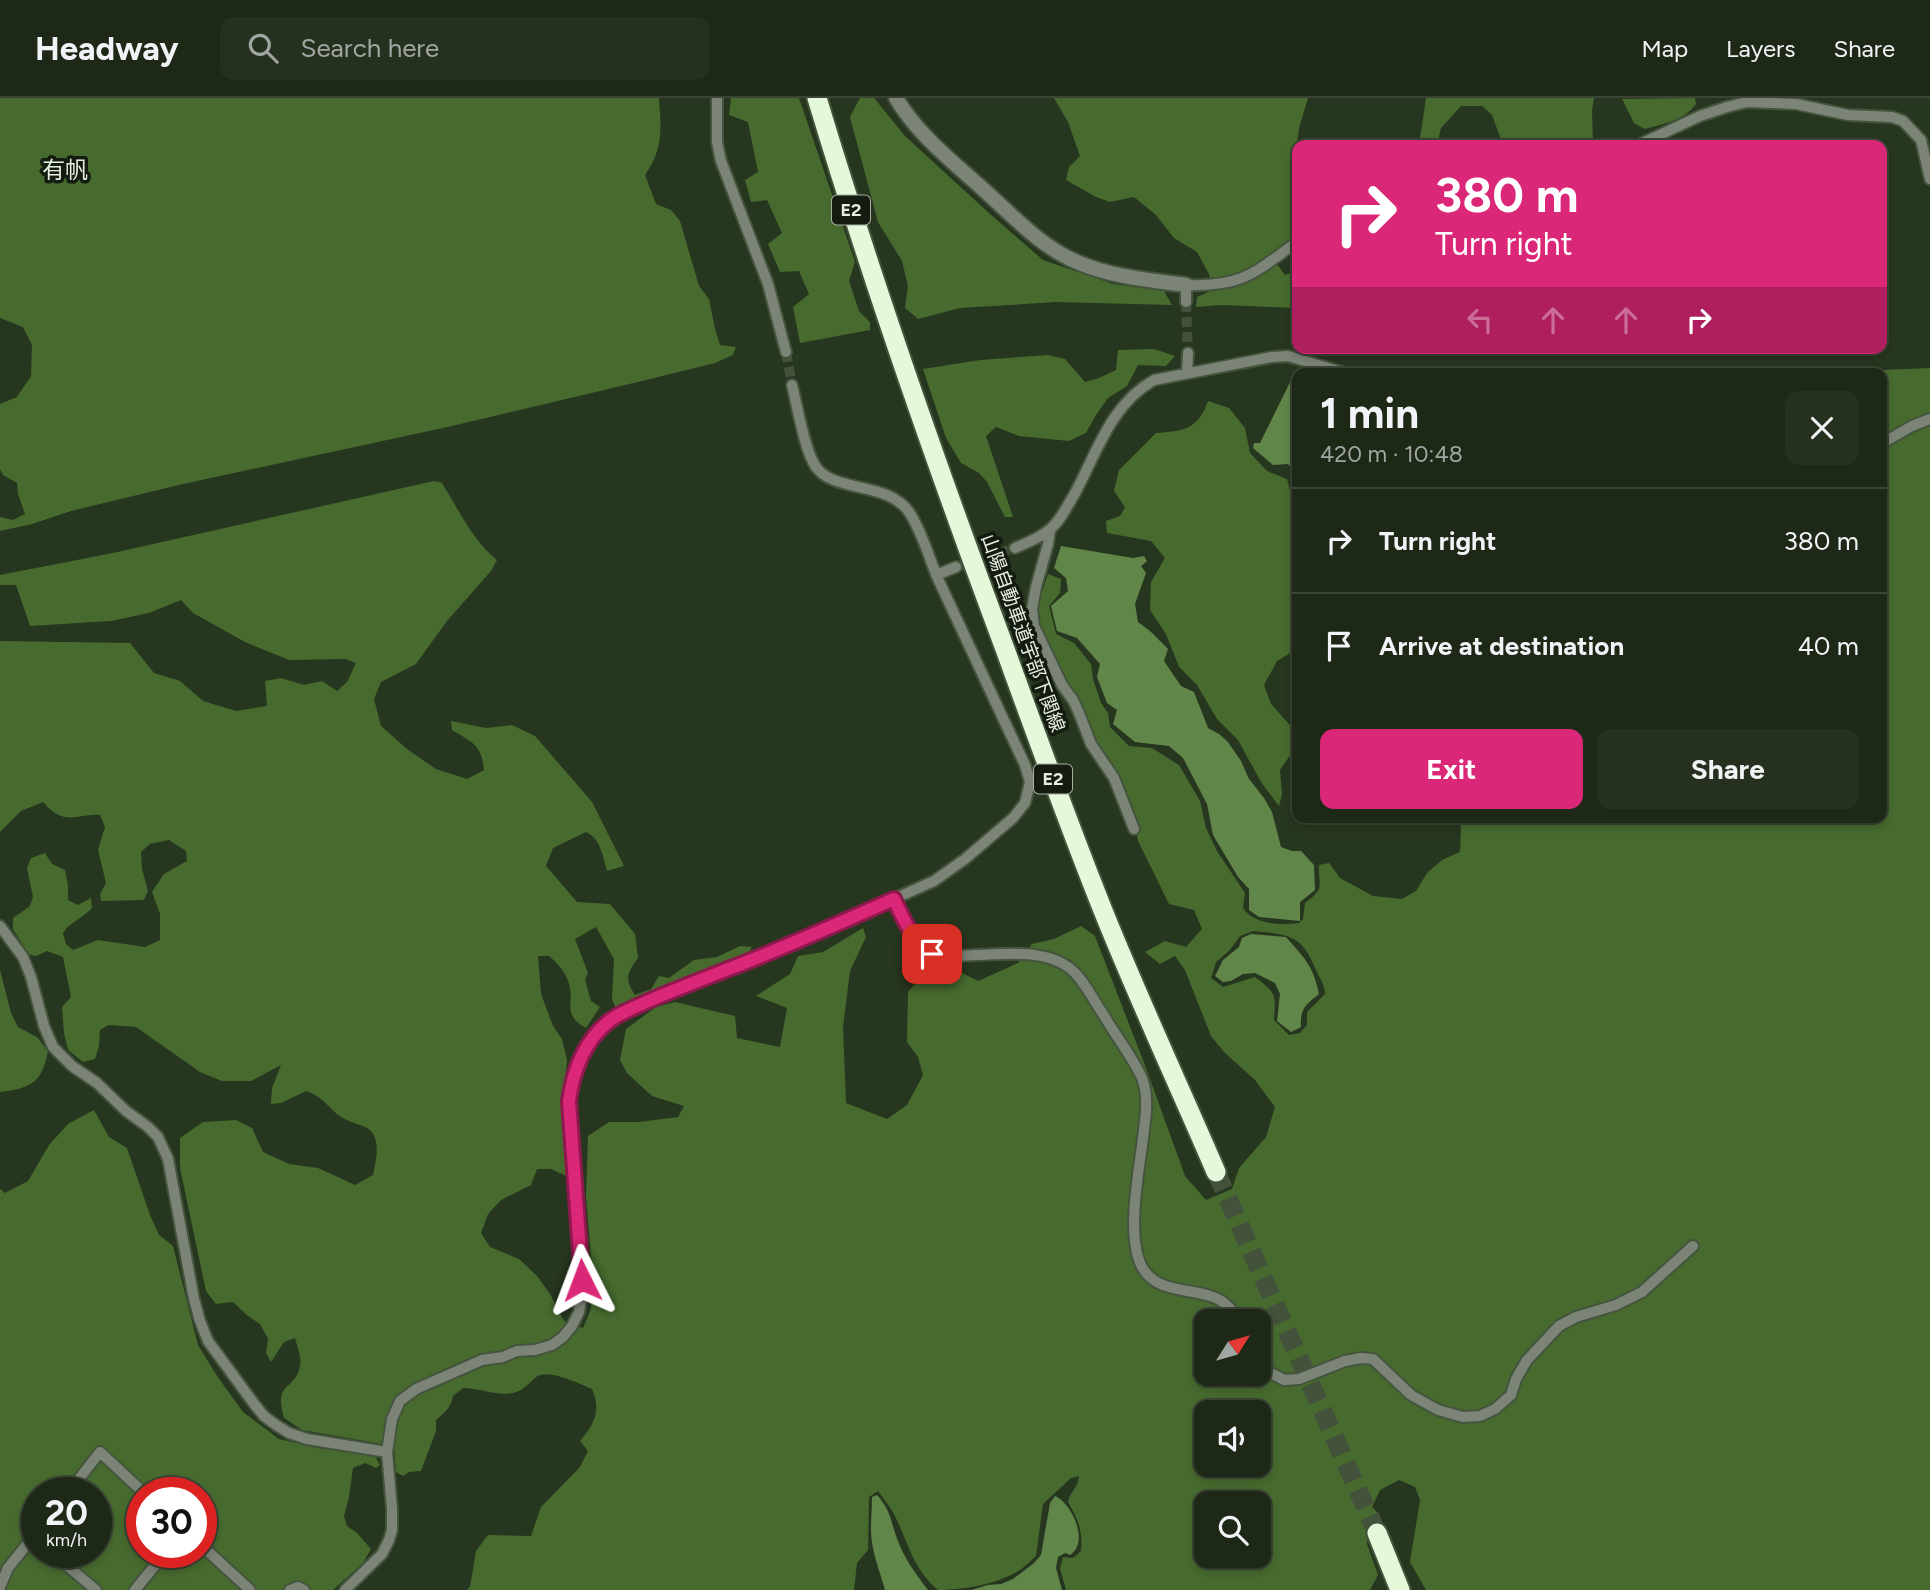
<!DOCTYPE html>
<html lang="en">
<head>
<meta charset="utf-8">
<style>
	:root { --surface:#1d2816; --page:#25301f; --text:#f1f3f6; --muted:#a0a6a1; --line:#3b4435; --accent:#db2777 }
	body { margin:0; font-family:Figtree,"Noto Sans JP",sans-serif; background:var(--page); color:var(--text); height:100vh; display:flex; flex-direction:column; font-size:26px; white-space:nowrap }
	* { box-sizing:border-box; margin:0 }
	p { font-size:23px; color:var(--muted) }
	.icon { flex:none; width:38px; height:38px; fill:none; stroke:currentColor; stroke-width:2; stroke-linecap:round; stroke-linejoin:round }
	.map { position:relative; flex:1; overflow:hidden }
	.side { position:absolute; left:1292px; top:270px; width:595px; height:455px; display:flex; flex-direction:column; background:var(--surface); border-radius:14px; box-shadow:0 4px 10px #0003,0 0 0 2px var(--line) }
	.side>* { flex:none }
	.hud { position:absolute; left:1292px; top:42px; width:595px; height:214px; border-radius:14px; box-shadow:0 4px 10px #0003,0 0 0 2px var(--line); background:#db2777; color:#fff; overflow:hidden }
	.needle { width:46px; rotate:53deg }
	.controls { position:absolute; left:1194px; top:1211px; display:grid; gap:14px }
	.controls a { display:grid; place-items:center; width:77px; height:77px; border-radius:14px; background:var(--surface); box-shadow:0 4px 10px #0003,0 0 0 2px var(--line); font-size:35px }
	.speed { position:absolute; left:21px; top:1379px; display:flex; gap:14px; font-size:35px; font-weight:700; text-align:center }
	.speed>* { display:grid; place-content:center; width:91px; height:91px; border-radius:50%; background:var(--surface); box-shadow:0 4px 10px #0003,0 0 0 2px var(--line); line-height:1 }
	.speed small { font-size:18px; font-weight:400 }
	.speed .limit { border:10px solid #d22; background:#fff; color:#111 }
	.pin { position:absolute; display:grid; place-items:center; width:60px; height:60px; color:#fff; margin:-30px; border-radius:14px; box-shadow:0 4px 10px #0006 }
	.me { position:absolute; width:77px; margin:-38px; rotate:357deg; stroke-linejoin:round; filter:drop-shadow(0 0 5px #0008) }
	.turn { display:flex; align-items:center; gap:24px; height:147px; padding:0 28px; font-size:32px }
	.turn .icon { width:91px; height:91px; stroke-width:2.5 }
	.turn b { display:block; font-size:49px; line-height:60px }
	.lanes { display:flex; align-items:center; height:66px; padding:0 28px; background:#0003; justify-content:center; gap:35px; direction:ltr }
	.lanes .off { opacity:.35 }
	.round { display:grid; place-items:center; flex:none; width:74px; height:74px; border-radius:14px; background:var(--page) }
	.summary { display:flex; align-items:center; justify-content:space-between; height:119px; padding:0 28px }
	h1 { font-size:42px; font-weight:700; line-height:52px }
	.cta { display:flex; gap:14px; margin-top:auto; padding:14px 28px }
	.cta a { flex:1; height:80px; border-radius:14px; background:var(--accent); color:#fff; font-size:28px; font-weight:700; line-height:80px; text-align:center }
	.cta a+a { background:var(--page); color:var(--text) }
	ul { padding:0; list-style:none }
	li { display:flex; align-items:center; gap:21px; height:105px; padding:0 28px; border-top:2px solid var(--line) }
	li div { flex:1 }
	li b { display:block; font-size:26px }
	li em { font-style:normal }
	header { display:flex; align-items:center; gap:42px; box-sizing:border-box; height:98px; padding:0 35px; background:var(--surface); border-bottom:2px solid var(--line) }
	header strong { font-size:33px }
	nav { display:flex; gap:38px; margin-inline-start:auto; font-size:24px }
	.search { width:490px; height:63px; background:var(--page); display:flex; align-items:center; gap:18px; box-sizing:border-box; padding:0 24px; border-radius:14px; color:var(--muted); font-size:26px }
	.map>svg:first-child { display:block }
	.forest { fill:#476b2f; fill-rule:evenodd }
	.water { fill:#61864a }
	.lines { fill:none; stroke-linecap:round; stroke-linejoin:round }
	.minor-tunnel { stroke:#44523b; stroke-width:10; stroke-dasharray:10 5; stroke-linecap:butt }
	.motorway-tunnel { stroke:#44523b; stroke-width:19; stroke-dasharray:19 10; stroke-linecap:butt }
	.minor-casing { stroke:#45543d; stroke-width:14 }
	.tertiary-casing { stroke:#45543d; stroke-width:18 }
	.motorway-casing { stroke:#45543d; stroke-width:23 }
	.minor { stroke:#7c8478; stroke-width:10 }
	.tertiary { stroke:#7c8478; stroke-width:14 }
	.motorway { stroke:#e5f9da; stroke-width:19 }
	.route-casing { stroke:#8e194d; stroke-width:18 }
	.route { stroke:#db2777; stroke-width:12 }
	.labels { text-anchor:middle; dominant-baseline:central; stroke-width:7; stroke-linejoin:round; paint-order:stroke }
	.shield { fill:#141b10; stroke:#a6afa2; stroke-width:2 }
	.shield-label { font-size:18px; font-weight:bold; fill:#e5efe0 }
	.street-label { font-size:19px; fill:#e5efe0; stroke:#141b10 }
	.quarter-label { font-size:23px; fill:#e5efe0; stroke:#141b10 }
</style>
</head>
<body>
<header>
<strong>Headway</strong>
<div class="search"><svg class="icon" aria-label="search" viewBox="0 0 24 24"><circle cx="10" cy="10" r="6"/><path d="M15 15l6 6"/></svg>Search here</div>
<nav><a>Map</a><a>Layers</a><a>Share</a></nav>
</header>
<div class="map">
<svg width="1930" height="1492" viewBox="0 0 1930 1492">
	<rect width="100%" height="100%" fill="#27361e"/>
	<path class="forest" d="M0 0H659C661 31 664 50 645 77L656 106 671 112 680 123 699 188 709 201 715 231 720 247 736 249 733 257 715 265 642 283 452 328 183 386 71 413 32 426 0 433V419L13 422 25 416 18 396 17 385 3 377 0 371V306L17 299 31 278 32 247 23 229 0 220Z
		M731 0H799L855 164 849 183 859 213 870 224V232L800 245 793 209 809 196 799 173 780 174 768 146 782 135 767 102 751 104 745 82 758 74 748 24 729 17Z
		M860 0H874L905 38 990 116 1043 162 1113 186 1164 193 1172 207 1056 204 960 210 918 221 905 210 908 188 902 163 878 124 850 19Z
		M1054 0H1308L1299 30 1294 73 1297 85V139L1271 158 1285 177 1297 173V210L1221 207 1196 209 1197 199 1213 192 1209 176 1197 154 1174 140 1156 117 1134 99 1110 104 1096 99 1066 82 1069 69 1080 58 1068 24Z
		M1426 0H1594L1592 13 1593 47H1503L1492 17 1482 8H1461L1441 30 1437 47H1419Z
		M1695 0 1696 6C1685 22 1663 26 1645 31L1634 25 1622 1Z
		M1154 251 1175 258 1166 268 1138 267 1127 288 1108 300 1096 317 1086 335 1069 343 1019 338 996 329 986 338 1013 419H1005L987 384 979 375 961 365 946 340 923 271 980 262 1048 257 1065 261 1085 284 1099 280 1116 272 1118 252Z
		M1930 270V1492H1426L1410 1464 1420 1402 1415 1389 1399 1382 1380 1392 1372 1409 1380 1417 1381 1428 1369 1432 1367 1446 1378 1477 1370 1492H1066L1060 1470 1063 1459 1073 1460 1081 1453C1083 1433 1078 1421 1068 1404 1070 1393 1078 1391 1079 1378L1071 1380 1043 1406 1036 1458C1030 1463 1025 1469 1018 1473 998 1486 962 1492 938 1492 910 1468 908 1440 891 1411 887 1405 882 1399 878 1393L869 1399 868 1452 857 1465 854 1492H467L470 1489 476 1453 488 1437 531 1438 541 1409 580 1369 588 1353 580 1343C595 1326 601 1312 592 1291 579 1286 546 1269 535 1280 529 1286 522 1293 513 1295 496 1298 479 1290 463 1290L453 1298C451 1310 444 1315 436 1322V1333L421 1373 409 1374 403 1378 396 1374 394 1348 302 1332 284 1320C273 1282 295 1294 300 1268 302 1260 297 1248 295 1240L284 1244 271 1264 266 1255 268 1241 260 1226 248 1218 233 1204 216 1206 206 1193 180 1070V1040L203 1024 236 1022 252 1030 263 1054 289 1066 318 1070 355 1087 373 1077C376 1063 382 1039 367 1030 359 1026 349 1024 341 1019 327 1009 324 999 306 993L281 1005 271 1006 272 990 281 967 251 983H222L200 974 136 929 109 927 100 932 99 948 95 961 83 964 68 952 64 935 62 909 71 899 63 859 47 853 36 858 28 856 13 831V820L30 808 33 799 27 770 31 760 45 755 52 766 65 772 68 787V802L78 807 91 800 92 810C83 820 70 824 63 835L66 846 73 852 98 842 145 849 160 842V816L152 794 164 776 187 763 186 753 169 742 150 746 141 754 142 771 148 793 144 802 101 803 100 796 106 785 98 752 105 729 100 717C86 715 70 724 57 716 52 714 47 708 43 704L21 713 0 734V543L130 545 154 575 180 583 203 603 236 613 267 608 265 583 281 580 304 587 322 583 337 593 347 584 356 565 346 561 289 562 245 544 193 515 181 502 149 515 111 523 30 528 16 487H0V477L113 455 434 383 442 385C459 412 472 442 497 462L491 473 447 523 416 566 381 584 374 601 381 628 407 651 436 671 467 681 484 672C482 647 472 644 452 632L451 623 486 630 512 627 535 638 592 704 624 768 607 773C603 759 601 741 586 734L553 750 546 768 577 804 610 806 635 836 638 860C627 875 624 880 635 897L651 891 659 878 669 880 694 862 717 859 740 848 752 849 747 858 674 884 615 909 612 901 614 861 596 829 575 841 588 875 585 882 591 903 600 909 586 930C561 916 575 905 569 886 566 874 558 866 549 858H538L541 896 553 928 562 941 567 962 563 1014 566 1078 551 1071H537L531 1087 501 1102 488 1116 481 1135 490 1149 519 1161 537 1178 550 1196 564 1223 583 1230 591 1211 592 1172 586 1098 588 1038 609 1024H639L678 1019 684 1008 652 998 627 975 620 962 626 931 656 909 675 904 735 918 737 940 780 949 787 910 756 898 790 876 798 858 823 854 863 830 866 839 850 873 843 929 846 1005 887 1021 907 1007 923 977 918 959 907 944 908 894 930 869 944 866 978 883 1018 865 1032 846 1054 841 1081 828 1095 838 1146 970 1185 1078 1206 1102 1232 1091 1239 1070 1266 1039 1275 1009 1255 982 1224 954 1211 938 1185 872 1175 858 1160 866 1145 854 1165 843 1186 849 1202 831 1194 812 1169 806 1138 743 1130 706 1115 671 1099 652 1041 534 1038 506 1048 476 1061 481 1060 495 1049 508 1056 536 1074 545 1091 566 1093 581 1101 605 1108 615 1110 629 1129 648 1152 650 1179 667 1200 703 1206 730 1217 753 1245 795 1243 810C1255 827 1280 827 1299 825L1303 821 1305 805C1326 789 1318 790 1319 767L1329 765 1340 780 1373 798 1402 801 1416 793 1427 775 1442 762 1460 754 1461 730 1458 719H1881V275H1645L1745 271 1862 273ZM1253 833C1286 836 1302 836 1315 870 1319 880 1325 886 1325 896L1307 914V927L1300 935 1289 937 1274 922C1276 896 1276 895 1255 879L1223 889 1211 880 1216 864 1229 853 1240 838ZM1206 1223H1258V1276H1206ZM1206 1314H1258V1367H1206ZM1206 1405H1258V1458H1206Z
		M1208 303 1229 310 1245 330 1250 355 1267 373 1287 381 1292 401 1297 406V551L1277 563 1264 587 1271 606 1297 635V659L1291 656 1280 672 1282 696 1279 708 1261 684 1238 642 1217 621 1197 587 1179 569 1166 536 1150 512 1151 484 1165 460 1151 443 1107 435 1106 423 1120 418 1125 409 1114 393 1119 372 1156 335C1183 333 1198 332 1208 303Z
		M0 872 11 915 18 929 37 939 48 953C42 985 31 990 0 994Z
		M94 1012 109 1039 127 1050 150 1117 159 1137 173 1148 198 1247 217 1278 243 1314 279 1341 317 1350 375 1358 380 1367 376 1370 365 1365 353 1370 349 1399 344 1418 347 1428 357 1435 371 1451 363 1465 333 1492H0V1091L5 1095 28 1083 49 1047 68 1026ZM37 1395H96V1454H37ZM142 1395H201V1454H142Z"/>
	<path class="water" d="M1297 275V375L1288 366 1273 367 1253 350 1254 345H1260L1294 276Z
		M1061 448 1133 460 1144 458 1147 463 1141 468 1146 475 1135 506 1138 524 1150 533 1168 551 1164 563 1181 588 1194 594 1208 630 1219 636 1228 644 1241 663 1249 681 1264 700 1272 714 1281 749 1292 753H1301L1314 767 1315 792 1300 804V823L1259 819 1249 812V791L1238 779 1213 737 1207 706 1183 660 1169 648 1135 644 1113 626 1117 612 1107 605 1097 579 1100 566 1077 540 1057 533 1051 508 1068 493 1066 480 1054 470Z
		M1251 836 1286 839C1305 861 1313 867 1319 896 1305 907 1300 911 1301 929L1291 934 1277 923 1280 896 1275 885 1255 875 1243 876 1231 883 1223 884 1215 878 1223 862 1239 849 1242 840Z
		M877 1397C892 1414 890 1423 898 1443 904 1460 917 1478 928 1492H885C880 1474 871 1452 871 1432 871 1421 872 1410 872 1399Z
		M1055 1398C1072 1405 1090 1445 1070 1457L1065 1455 1058 1459 1056 1470 1062 1492H971L988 1487 1001 1486 1013 1481 1034 1465 1041 1457 1050 1405Z"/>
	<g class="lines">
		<path class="minor-tunnel" d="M1186 204 1188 255
			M786 254 792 287
			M956 469 1015 450"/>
		<path class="motorway-tunnel" d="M1216 1074 1377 1435"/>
		<defs>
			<path id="minor" d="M717 0V44L721 63 768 186 786 254
				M1638 47 1700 18 1727 9 1747 4 1796 6 1848 17 1892 19 1903 23 1921 42 1930 81
				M1186 204V187C1243 189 1254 175 1297 144
				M1187 275 1188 255
				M1881 346 1912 328 1930 321
				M1050 432 1048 446 1036 489 1032 511 1034 528 1062 587 1073 602 1079 615 1091 646 1114 680 1134 731
				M1015 450C1026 445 1040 440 1049 432 1060 424 1067 408 1074 397 1097 355 1110 307 1154 282L1272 259 1288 258 1345 275
				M936 477 956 469
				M894 801C901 817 907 835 920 847 936 862 955 858 975 857 1008 856 1052 850 1076 876 1087 888 1094 903 1103 916 1115 937 1132 958 1142 980 1144 986 1146 994 1146 1001 1147 1011 1145 1022 1144 1032 1140 1069 1125 1137 1142 1169 1157 1197 1194 1189 1218 1201 1227 1205 1234 1215 1240 1223
				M0 828 23 859 31 879 44 928 53 949 72 968 97 985 126 1013 148 1029 158 1039 168 1061 194 1201 200 1223 208 1243 255 1307 264 1318 276 1327 289 1335 307 1341 387 1354
				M1258 1257 1269 1274 1284 1282 1299 1281 1345 1263 1361 1260 1373 1261 1411 1297 1438 1312 1463 1319 1480 1318 1495 1311 1511 1297 1516 1281 1527 1262 1559 1228 1576 1219 1616 1207 1642 1194 1693 1148
				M68 1395 100 1354 144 1395
				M201 1447 250 1492
				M51 1454 96 1492
				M0 1489 8 1470 37 1434
				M135 1492 166 1454
				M290 1492 298 1489 304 1492
				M345 1492 382 1456 389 1442 392 1432V1411L387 1354 392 1321 400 1303 416 1291 482 1262 503 1259 517 1253 535 1252 552 1247 563 1239 572 1228 579 1214 582 1196V1167L571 1045 569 1003 573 979 581 958 594 938 610 922 623 914 677 891 802 842 934 783 965 761 1013 720 1025 705 1030 684 1025 667C996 606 968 545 939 483 929 461 923 435 909 414 888 383 834 395 816 369 805 354 797 307 792 287"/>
			<path id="tertiary" d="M896 0C917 36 953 64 984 92 1013 118 1041 149 1077 164 1111 179 1150 182 1186 187"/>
			<path id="motorway" d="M817 0C873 186 937 369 1005 551 1037 639 1069 728 1104 815 1139 902 1179 988 1216 1074
				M1377 1435 1400 1492"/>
		</defs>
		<use href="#minor" class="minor-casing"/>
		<use href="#tertiary" class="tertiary-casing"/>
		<use href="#motorway" class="motorway-casing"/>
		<use href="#minor" class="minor"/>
		<use href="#tertiary" class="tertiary"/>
		<use href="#motorway" class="motorway"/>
	</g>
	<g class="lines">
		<defs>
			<path id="route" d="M582 1182 569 1003C573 973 584 944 608 924 619 915 634 910 646 904 674 892 703 881 731 870 786 849 840 825 894 801 904 823 912 841 932 856"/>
		</defs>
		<use href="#route" class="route-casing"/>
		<use href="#route" class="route"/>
	</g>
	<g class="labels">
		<g class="shield">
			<rect x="832" y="97.5" width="38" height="29" rx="5"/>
			<rect x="1034" y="666.5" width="38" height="29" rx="5"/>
		</g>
		<g class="shield-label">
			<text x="851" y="112">E2</text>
			<text x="1053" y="681">E2</text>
		</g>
		<g class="street-label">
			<text transform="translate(1023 535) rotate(70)">山陽自動車道宇部下関線</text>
		</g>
		<g class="quarter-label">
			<text x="65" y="72">有帆</text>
		</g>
	</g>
</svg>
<div class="controls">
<a><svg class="needle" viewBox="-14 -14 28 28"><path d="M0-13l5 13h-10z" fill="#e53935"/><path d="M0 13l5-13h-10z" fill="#a0a6a1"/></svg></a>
<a><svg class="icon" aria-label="sound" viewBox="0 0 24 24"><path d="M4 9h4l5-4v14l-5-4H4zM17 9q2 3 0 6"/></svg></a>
<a><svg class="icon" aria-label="search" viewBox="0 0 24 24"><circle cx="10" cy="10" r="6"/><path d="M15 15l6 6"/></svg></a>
</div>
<div class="speed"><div>20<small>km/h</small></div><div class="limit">30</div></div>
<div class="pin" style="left:932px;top:856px;background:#d93025"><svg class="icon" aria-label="arrive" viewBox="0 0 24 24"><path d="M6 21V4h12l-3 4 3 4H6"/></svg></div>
<svg class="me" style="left:582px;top:1182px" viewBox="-20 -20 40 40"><path d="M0-17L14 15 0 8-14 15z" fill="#db2777" stroke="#fff" stroke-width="4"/></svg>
<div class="hud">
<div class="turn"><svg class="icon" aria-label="right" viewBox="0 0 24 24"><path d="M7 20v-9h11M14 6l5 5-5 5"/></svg><div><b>380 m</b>Turn right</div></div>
<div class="lanes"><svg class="icon off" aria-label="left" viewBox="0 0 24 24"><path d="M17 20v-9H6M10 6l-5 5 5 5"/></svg><svg class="icon off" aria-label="ahead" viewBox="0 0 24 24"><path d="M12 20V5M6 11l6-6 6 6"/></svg><svg class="icon off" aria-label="ahead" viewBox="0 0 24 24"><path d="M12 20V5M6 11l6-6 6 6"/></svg><svg class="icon" aria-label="right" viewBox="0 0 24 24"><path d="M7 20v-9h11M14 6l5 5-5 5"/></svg></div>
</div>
<section class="side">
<div class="summary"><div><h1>1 min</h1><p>420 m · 10:48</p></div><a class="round"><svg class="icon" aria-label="close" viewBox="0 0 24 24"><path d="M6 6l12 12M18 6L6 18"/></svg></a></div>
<ul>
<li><svg class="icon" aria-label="right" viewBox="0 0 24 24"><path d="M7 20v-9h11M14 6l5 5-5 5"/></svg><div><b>Turn right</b></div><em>380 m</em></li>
<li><svg class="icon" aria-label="arrive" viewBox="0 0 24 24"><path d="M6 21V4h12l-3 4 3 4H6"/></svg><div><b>Arrive at destination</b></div><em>40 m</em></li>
</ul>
<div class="cta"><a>Exit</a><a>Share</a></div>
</section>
</div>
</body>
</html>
